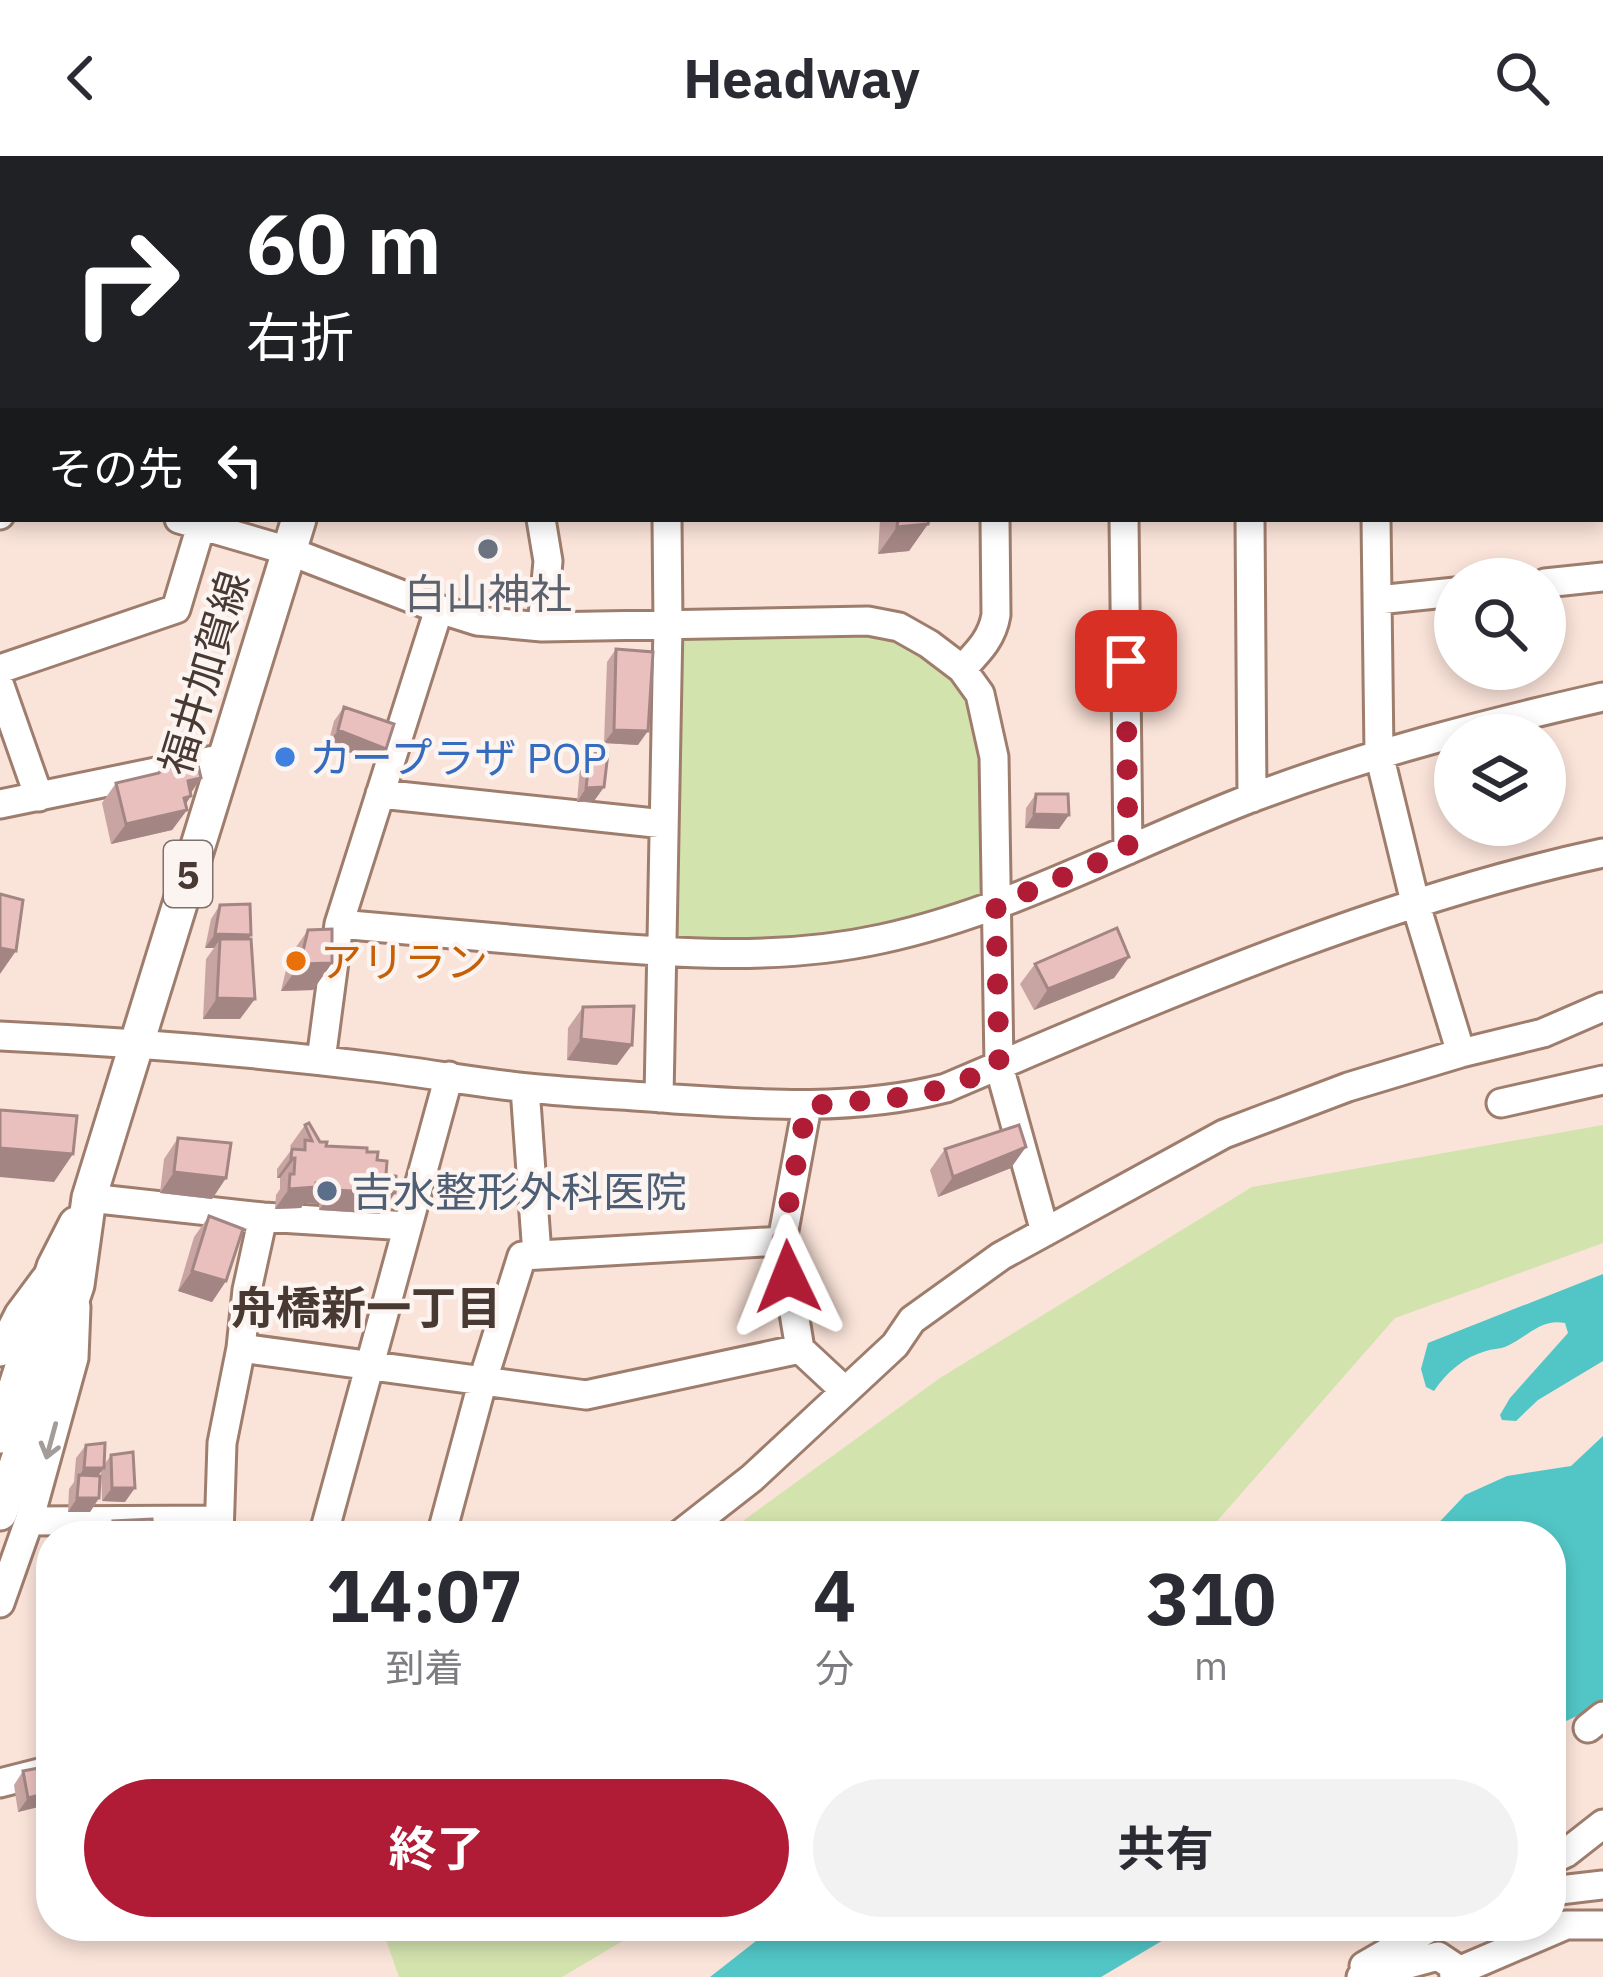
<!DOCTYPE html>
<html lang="ja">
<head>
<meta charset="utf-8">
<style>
	:root { --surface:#fff; --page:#f2f2f3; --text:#2b2b33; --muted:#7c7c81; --accent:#b01c36 }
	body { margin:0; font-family:"IBM Plex Sans","Noto Sans JP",sans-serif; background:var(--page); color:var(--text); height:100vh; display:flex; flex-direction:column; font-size:45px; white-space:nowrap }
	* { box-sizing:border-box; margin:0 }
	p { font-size:39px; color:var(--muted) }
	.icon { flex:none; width:66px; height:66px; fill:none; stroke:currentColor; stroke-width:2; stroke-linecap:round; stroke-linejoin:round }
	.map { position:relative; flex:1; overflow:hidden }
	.side { position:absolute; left:36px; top:1365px; width:1530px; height:420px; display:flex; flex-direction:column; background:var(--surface); border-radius:48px; box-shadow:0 6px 18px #0003 }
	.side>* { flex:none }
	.hud { position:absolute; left:0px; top:0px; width:1605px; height:366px; box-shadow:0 6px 18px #0003; background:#202124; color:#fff; overflow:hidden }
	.buttons { position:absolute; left:1434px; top:402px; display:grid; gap:24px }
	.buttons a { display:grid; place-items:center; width:132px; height:132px; border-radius:50%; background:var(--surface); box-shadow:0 6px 18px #0003; font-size:60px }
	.pin { position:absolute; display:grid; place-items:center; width:102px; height:102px; color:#fff; margin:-51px; border-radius:24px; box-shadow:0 6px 18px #0006 }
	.me { position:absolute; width:132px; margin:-66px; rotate:358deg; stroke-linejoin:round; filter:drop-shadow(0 0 9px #0008) }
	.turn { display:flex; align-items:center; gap:42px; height:252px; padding:0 48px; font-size:54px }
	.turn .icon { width:156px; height:156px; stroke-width:2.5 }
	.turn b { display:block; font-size:84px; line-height:102px }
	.then { display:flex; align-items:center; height:114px; padding:0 48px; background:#0003; gap:24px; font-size:45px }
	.eta { display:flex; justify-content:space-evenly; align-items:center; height:204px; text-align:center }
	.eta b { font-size:72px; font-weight:700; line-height:84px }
	.primary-button { display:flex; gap:24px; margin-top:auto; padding:24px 48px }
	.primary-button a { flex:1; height:138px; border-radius:72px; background:var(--accent); color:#fff; font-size:48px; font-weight:700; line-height:138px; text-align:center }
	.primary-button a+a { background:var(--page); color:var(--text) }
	header { display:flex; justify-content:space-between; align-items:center; height:156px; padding:0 48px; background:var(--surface); font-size:54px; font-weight:700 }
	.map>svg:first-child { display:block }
	.green { fill:#d3e3ae }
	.water { fill:#52c6c6 }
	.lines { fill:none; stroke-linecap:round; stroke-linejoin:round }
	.river { stroke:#52c6c6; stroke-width:33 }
	.minor-casing { stroke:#9e7d6d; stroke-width:33 }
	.major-casing { stroke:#9e7d6d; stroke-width:39 }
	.minor { stroke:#fff; stroke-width:27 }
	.major { stroke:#fff; stroke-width:33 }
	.wall { fill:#c8a5a3 }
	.shaded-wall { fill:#a38684 }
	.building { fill:#e9c0bd; stroke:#a38684; stroke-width:3 }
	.oneway { stroke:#a49c98 }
	.route { stroke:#b01c36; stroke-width:21; stroke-dasharray:0 37.8 }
	.worship-dot { fill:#6b7280; stroke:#fcf4f1; stroke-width:4.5 }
	.shop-dot { fill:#3f7fe0; stroke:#fcf4f1; stroke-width:4.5 }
	.food-dot { fill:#e8710a; stroke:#fcf4f1; stroke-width:4.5 }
	.service-dot { fill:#5c6f8a; stroke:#fcf4f1; stroke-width:4.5 }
	.labels { text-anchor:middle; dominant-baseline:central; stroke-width:9; stroke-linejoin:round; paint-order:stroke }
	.shield { fill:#fcf4f1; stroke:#7e716b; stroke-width:3 }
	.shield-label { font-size:39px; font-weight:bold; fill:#483932 }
	.worship-label { font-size:42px; fill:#5b616d; stroke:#fcf4f1 }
	.street-label { font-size:42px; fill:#483932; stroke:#fcf4f1 }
	.shop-label { font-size:42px; fill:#366cbe; stroke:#fcf4f1; text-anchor:start }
	.food-label { font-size:42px; fill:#c56008; stroke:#fcf4f1; text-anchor:start }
	.service-label { font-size:42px; fill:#4e5e75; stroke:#fcf4f1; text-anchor:start }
	.neighbourhood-label { font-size:45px; font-weight:bold; fill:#483932; stroke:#fcf4f1 }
</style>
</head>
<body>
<header><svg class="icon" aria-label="back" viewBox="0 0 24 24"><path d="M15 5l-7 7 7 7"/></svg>Headway<svg class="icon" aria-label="search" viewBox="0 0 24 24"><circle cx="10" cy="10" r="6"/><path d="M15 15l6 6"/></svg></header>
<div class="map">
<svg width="1603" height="1821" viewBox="0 0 1603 1821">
	<rect width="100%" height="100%" fill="#fae3d9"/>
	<path class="green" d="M868 465 951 515 972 560 979 586 996 750 882 783 662 796 668 475Z
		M1603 969V1087L1395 1162 1204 1380H722L940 1222 1252 1031Z
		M381 1770H648L562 1821H399Z"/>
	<path class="water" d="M1603 1118V1205L1538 1244 1516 1265 1502 1264 1500 1259 1510 1242 1568 1177 1565 1167C1540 1162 1527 1182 1505 1191 1499 1193 1492 1193 1486 1195 1464 1201 1447 1216 1434 1235L1426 1231 1421 1213 1428 1187Z
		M1603 1280V1548L1551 1572V1380H1421L1429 1377 1465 1339 1507 1320 1571 1310Z
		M775 1770H1187L1101 1821H710Z"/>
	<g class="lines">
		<path class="river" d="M1400 0 1421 3
			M1602 67H1603"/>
		<defs>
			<path id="minor" d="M485 0 506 3
				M955 0 963 3
				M53 3V0
				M247 3V0
				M533 3 534 0
				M767 3 779 0
				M990 3V0
				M0 148H3
				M1602 301H1603
				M0 359 3 311
				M179 363 289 395 439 453 477 465 542 471 868 465 899 471 929 488 962 513 980 538 994 601 999 910 1045 1076
				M541 363 548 405 542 471
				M1124 363 1128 694
				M1250 363 1252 642
				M1376 363 1379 598 1415 746 1461 897
				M1545 427 1603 421
				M1378 444 1455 436
				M0 513 176 453 201 370
				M962 513C978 496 992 483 996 459L995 363
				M0 530 39 641
				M380 638 664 668
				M0 648 224 602
				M339 768C414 774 489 781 565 788 670 797 776 806 881 783 1012 755 1130 688 1254 641 1368 598 1484 568 1603 541
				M0 880C128 886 255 896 383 912 431 918 479 927 528 932 576 937 625 939 674 943 765 949 856 955 946 932 1158 842 1378 745 1603 697
				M321 904 339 768 439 453
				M525 932 537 1099
				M659 942 668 469 667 363
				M1501 947 1603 924
				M807 950 782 1085 800 1193 844 1234
				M89 1042 263 1061 408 1070
				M241 1192 586 1239 800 1193
				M0 1196 19 1158 45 1123
				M29 1365 218 1364
				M219 1380 222 1287 241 1192 247 1134 263 1061
				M323 1380 449 920
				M441 1380 483 1224 522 1100 782 1085
				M678 1380 752 1322 895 1189 912 1164 1001 1100 1224 978 1348 931 1461 897 1543 877 1603 851
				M0 1447 29 1365 74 1202 76 1151
				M1588 1572 1603 1560
				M0 1627 51 1614
				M1551 1704 1566 1697 1603 1668
				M1551 1735 1603 1729
				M1364 1810 1433 1770
				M1454 1817 1566 1769H1603
				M1361 1821 1438 1800 1453 1810 1454 1821"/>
			<path id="major" d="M406 3 407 0
				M0 1280 54 1111 76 1068
				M0 1357 77 1129 89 1042 299 363"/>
		</defs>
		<use href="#minor" class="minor-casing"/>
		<use href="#major" class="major-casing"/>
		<use href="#minor" class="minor"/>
		<use href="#major" class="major"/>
	</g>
	<path class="wall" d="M880 363H929L928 368 909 395 878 398Z
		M616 493 638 589 604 587 607 506Z
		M344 551 386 593 377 607 328 588 334 565Z
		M590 598 604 631 594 645 577 646 580 611Z
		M175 614 201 622 191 637 186 649 187 654 172 674 111 688 102 647 116 627Z
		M1036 638 1059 673 1025 672 1026 652Z
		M220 749 251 779 248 783 240 863H203L206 803 214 792H205L211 763Z
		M308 774 332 807 313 834 281 835 289 801Z
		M1129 801 1114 822 1034 854 1020 828 1035 808Z
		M583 851 617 909 567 904 568 872Z
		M305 969 320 986 326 990 381 1058 319 1054V1048L304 1047 301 1052 275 1053 276 1039 280 1033V1022H277V1013L292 993 290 990Z
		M178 982 226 1022 212 1043 160 1037 164 1003Z
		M945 993 1011 1012 938 1041 930 1014Z
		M209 1060 226 1125 212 1146 178 1135 194 1081Z
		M86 1289 104 1309 111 1299 125 1346 102 1345 101 1315 98 1320 99 1342 90 1356H68L69 1333 74 1326 76 1302Z
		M113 1365 153 1380H104Z
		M23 1615 51 1618V1641L46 1649 18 1656 14 1629Z"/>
	<path class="shaded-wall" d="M928 368 909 395 878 398 897 371Z
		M338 574 386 593 377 607 328 588Z
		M614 574 648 575 638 589 604 587Z
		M201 622 188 641 191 640 181 655 187 654 172 674 111 688 126 668 188 625Z
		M604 631 594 645 577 646 586 632Z
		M1034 658 1069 659 1059 673 1025 672Z
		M215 778 251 779 241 793 220 783 214 792H205Z
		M0 792 16 795 0 818Z
		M1129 801 1114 822 1034 854 1048 833Z
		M332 807 313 834 281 835 300 808Z
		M217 842 255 843 240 863H203Z
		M581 883 632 889 617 909 567 904Z
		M1026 991 1011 1012 938 1041 953 1021Z
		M0 992 73 998 54 1026 0 1021Z
		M291 1002H295L280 1022H277Z
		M174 1016 226 1022 212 1043 160 1037Z
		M316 1027 333 1028 319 1048 304 1047 301 1052 275 1053 289 1033Z
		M333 1034 395 1037 381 1058 319 1054Z
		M192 1115 226 1125 212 1146 178 1135Z
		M84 1312H104L94 1325 79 1320Z
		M112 1332H135L125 1346 102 1345Z
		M77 1342H99L90 1356H68Z
		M51 1636V1641L46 1649 18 1656 28 1642Z"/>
	<path class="building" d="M898 363H929L928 368 897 371Z
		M616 493 653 496 648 575 614 574Z
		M344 551 394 568 386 593 338 574Z
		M608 597 604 631 586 632 590 598Z
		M164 608 175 614 198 609 201 622 188 625 191 640 184 642 187 654 126 668 116 627 159 617Z
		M1036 638H1068L1069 659 1034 658Z
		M0 738 23 744 16 795 0 792Z
		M250 748 251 779 215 778 220 749Z
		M1117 772 1129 801 1048 833 1035 808Z
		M332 773V807L300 808 308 774Z
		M220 783H251L255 843 217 842Z
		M634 850 632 889 581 883 583 851Z
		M0 954 77 960 73 998 0 992Z
		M309 967 320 986H327L326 990 367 992V996H378L377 1004 387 1005 386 1019 396 1020 395 1037 333 1034V1028L316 1027V1031L289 1033 290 1018H294L295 1002H291L292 993 305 994V984L312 985 305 969Z
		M1019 969 1026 991 953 1021 945 993Z
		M178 982 231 987 226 1022 174 1016Z
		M209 1060 243 1073 226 1125 192 1115Z
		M105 1287 104 1312H84L86 1289Z
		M133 1296 135 1332H112L111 1299Z
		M79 1319 100 1320 99 1342H77Z
		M152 1363 153 1380H115L113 1365Z
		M49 1610 51 1636 28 1642 23 1615Z"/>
	<defs><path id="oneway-shaft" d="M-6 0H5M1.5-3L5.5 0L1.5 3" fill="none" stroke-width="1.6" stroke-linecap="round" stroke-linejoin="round" transform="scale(3)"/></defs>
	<use class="oneway" href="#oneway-shaft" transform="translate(51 1285) rotate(105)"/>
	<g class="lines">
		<path class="route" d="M788 1121 782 1084 807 950 914 940 946 932 999 910 996 749 1128 694 1126 505"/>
	</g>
	<circle class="worship-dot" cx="488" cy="393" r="12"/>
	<circle class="shop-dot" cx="285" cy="601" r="12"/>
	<circle class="food-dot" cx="296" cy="805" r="12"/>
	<circle class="service-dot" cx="327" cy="1035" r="12"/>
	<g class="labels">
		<rect class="shield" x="164" y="685" width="48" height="66" rx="9"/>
		<g class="shield-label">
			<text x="188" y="718">5</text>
		</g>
		<g class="worship-label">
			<text x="488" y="437">白山神社</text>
		</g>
		<g class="street-label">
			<text transform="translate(204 517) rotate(-73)">福井加賀線</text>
		</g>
		<g class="shop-label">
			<text x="309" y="601">カープラザ POP</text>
		</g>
		<g class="food-label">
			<text x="320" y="805">アリラン</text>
		</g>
		<g class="service-label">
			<text x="351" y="1035">吉水整形外科医院</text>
		</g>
		<g class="neighbourhood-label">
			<text x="366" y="1151">舟橋新一丁目</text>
		</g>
	</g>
</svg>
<div class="buttons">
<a><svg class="icon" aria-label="search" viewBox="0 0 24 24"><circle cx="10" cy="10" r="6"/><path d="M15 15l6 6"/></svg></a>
<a><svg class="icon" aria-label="layers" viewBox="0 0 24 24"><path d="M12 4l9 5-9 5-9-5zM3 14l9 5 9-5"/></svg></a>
</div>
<div class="pin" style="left:1126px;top:505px;background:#d93025"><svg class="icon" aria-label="arrive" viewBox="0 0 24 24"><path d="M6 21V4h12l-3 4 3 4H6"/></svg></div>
<svg class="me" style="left:788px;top:1121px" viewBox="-20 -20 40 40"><path d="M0-17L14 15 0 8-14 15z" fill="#b01c36" stroke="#fff" stroke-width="4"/></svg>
<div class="hud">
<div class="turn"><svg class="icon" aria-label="right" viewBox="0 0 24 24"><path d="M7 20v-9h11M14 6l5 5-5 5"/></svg><div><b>60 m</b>右折</div></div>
<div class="then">その先<svg class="icon" aria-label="left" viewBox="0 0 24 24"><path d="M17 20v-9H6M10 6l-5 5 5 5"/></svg></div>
</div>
<section class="side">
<div class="eta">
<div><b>14:07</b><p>到着</p></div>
<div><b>4</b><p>分</p></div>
<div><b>310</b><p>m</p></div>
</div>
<div class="primary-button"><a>終了</a><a>共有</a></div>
</section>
</div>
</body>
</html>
